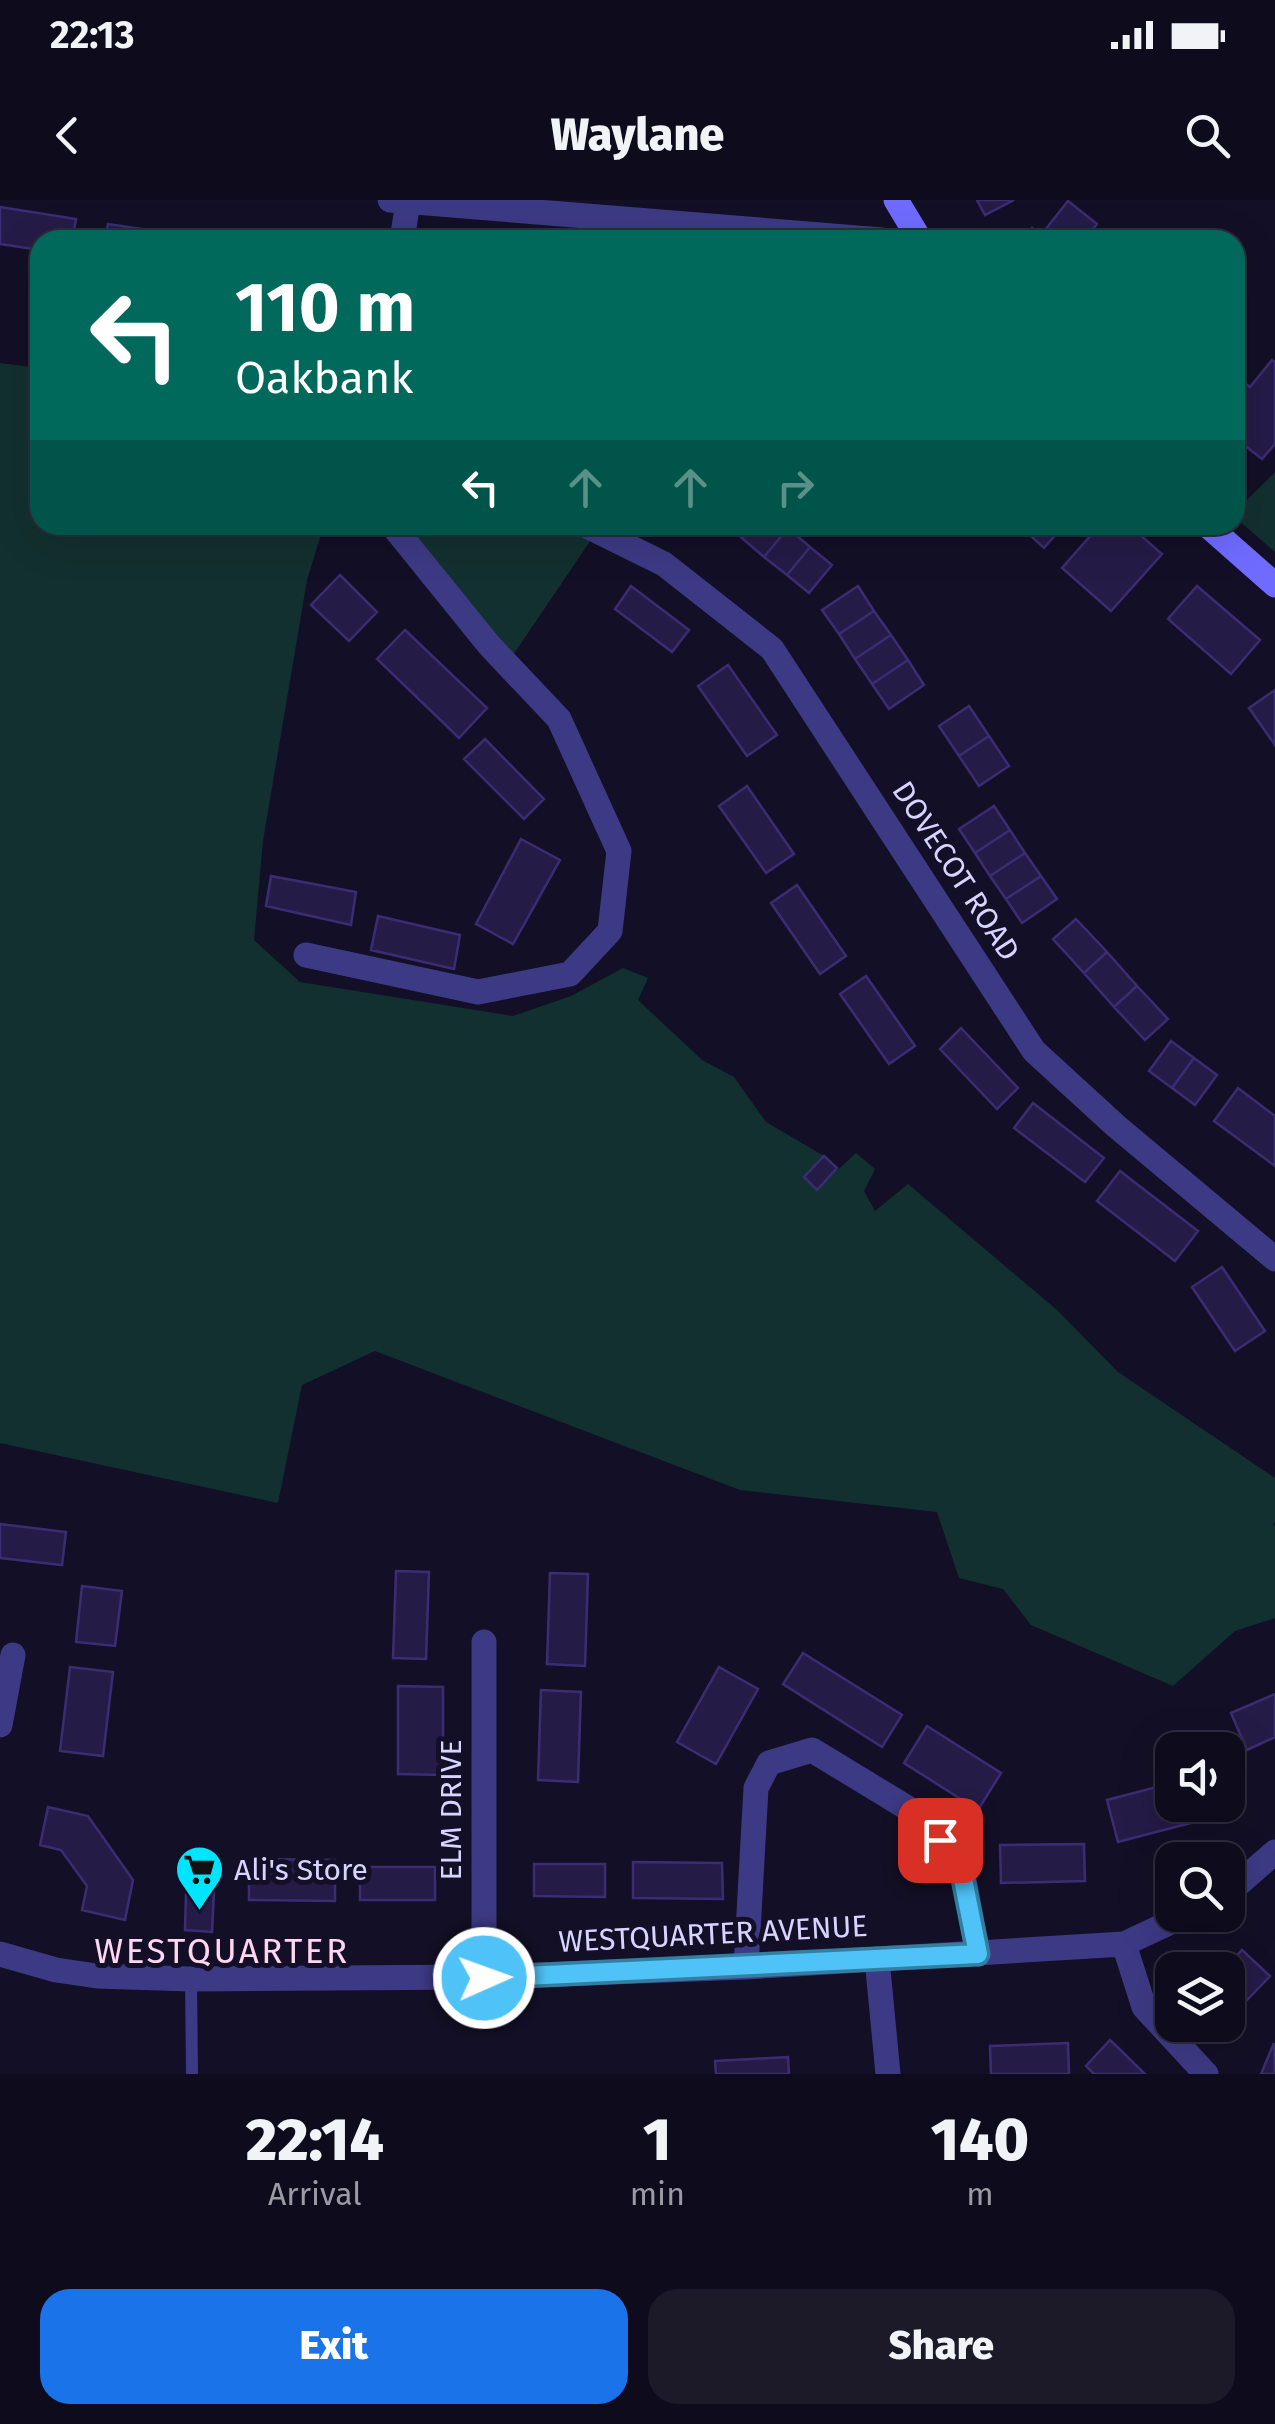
<!DOCTYPE html>
<html lang="en">
<head>
<meta charset="utf-8">
<style>
	:root { --surface:#0e0b1c; --page:#1c1929; --text:#f1f3f6; --muted:#9b9ba3; --line:#2e2b3b; --accent:#1a73e8 }
	body { margin:0; font-family:"Fira Sans",sans-serif; background:var(--page); color:var(--text); height:100vh; display:flex; flex-direction:column; font-size:38px; white-space:nowrap }
	* { box-sizing:border-box; margin:0 }
	p { font-size:32px; color:var(--muted) }
	.icon { flex:none; width:55px; height:55px; fill:none; stroke:currentColor; stroke-width:2; stroke-linecap:round; stroke-linejoin:round }
	.map { position:relative; height:1874px; overflow:hidden }
	.drawer { display:flex; flex-direction:column; background:var(--surface); flex:1 }
	.drawer>* { flex:none }
	.top-card { position:absolute; left:30px; top:30px; width:1215px; height:305px; border-radius:30px; box-shadow:0 10px 40px #0002,0 0 0 2px var(--line); background:#00695c; color:#fff; overflow:hidden }
	.fabs { position:absolute; left:1155px; top:1532px; display:grid; gap:20px }
	.fabs a { display:grid; place-items:center; width:90px; height:90px; border-radius:20px; background:var(--surface); box-shadow:0 10px 40px #0002,0 0 0 2px var(--line); font-size:50px }
	.pin { position:absolute; display:grid; place-items:center; width:85px; height:85px; color:#fff; margin:-42px; border-radius:20px; box-shadow:0 5px 15px #0006 }
	.me { position:absolute; width:110px; margin:-55px; rotate:88deg; stroke-linejoin:round; filter:drop-shadow(0 0 8px #0008) }
	.turn { display:flex; align-items:center; gap:35px; height:210px; padding:0 40px; font-size:45px }
	.turn .icon { width:130px; height:130px; stroke-width:2.5 }
	.turn b { display:block; font-size:70px; line-height:85px }
	.lanes { display:flex; align-items:center; height:95px; padding:0 40px; background:#0003; justify-content:center; gap:50px; direction:ltr }
	.lanes .off { opacity:.35 }
	.eta { display:flex; justify-content:space-evenly; align-items:center; height:170px; text-align:center }
	.eta b { font-size:60px; font-weight:800; line-height:70px }
	.button { display:flex; gap:20px; margin-top:auto; padding:20px 40px }
	.button a { flex:1; height:115px; border-radius:30px; background:var(--accent); color:#fff; font-size:40px; font-weight:800; line-height:115px; text-align:center }
	.button a+a { background:var(--page); color:var(--text) }
	.status { display:flex; justify-content:space-between; align-items:center; height:70px; padding:0 50px; background:var(--surface); direction:ltr }
	.status svg { height:28px; fill:currentColor }
	header { display:flex; justify-content:space-between; align-items:center; height:130px; padding:0 40px; background:var(--surface); font-size:45px; font-weight:800 }
	.map>svg:first-child { display:block }
	.green { fill:#12302f }
	.building { fill:#241b47; stroke:#3b2d73; stroke-width:2.5 }
	.lines { fill:none; stroke-linecap:round; stroke-linejoin:round }
	.service { stroke:#3d3a85; stroke-width:12 }
	.minor { stroke:#3d3a85; stroke-width:25 }
	.secondary { stroke:#6f6bff; stroke-width:25 }
	.route-casing { stroke:#337fa1; stroke-width:25 }
	.route { stroke:#4fc3f7; stroke-width:18 }
	.labels { text-anchor:middle; dominant-baseline:central; stroke-width:10; stroke-linejoin:round; paint-order:stroke }
	.street-label { font-size:30px; fill:#d9d4ff; stroke:#130f26 }
	.poi-label { font-size:30px; fill:#d9d4ff; stroke:#130f26; text-anchor:start }
	.quarter-label { font-size:35px; letter-spacing:2.5px; fill:#ffd6f0; stroke:#130f26 }
</style>
</head>
<body>
<div class="status"><b>22:13</b><svg viewBox="0 0 49 12"><path d="M0 12V9h3v3zM5 12V6h3v6zM10 12V3h3v9zM15 12V0h3v12zM26 1h20v11H26zM47 4h2v5h-2z"/></svg></div>
<header><svg class="icon" aria-label="back" viewBox="0 0 24 24"><path d="M15 5l-7 7 7 7"/></svg>Waylane<svg class="icon" aria-label="search" viewBox="0 0 24 24"><circle cx="10" cy="10" r="6"/><path d="M15 15l6 6"/></svg></header>
<div class="map">
<svg width="1275" height="1874" viewBox="0 0 1275 1874">
	<rect width="100%" height="100%" fill="#130f26"/>
	<path class="green" d="M0 163 40 168V325H324L307 380 263 641 254 740 300 782 513 816 571 796 623 768 648 778 638 800 702 860 734 877 766 922 824 956 817 989 856 953 875 969 864 991 875 1011 908 984 1057 1110 1118 1172 1275 1278V1322L1272 1326 1275 1325V1418L1235 1431 1173 1486 1031 1425 1003 1389 959 1378 937 1312 740 1290 375 1151 302 1185 278 1303 0 1243Z
		M1275 272V352L1235 317V312Z
		M392 325H585L597 331 507 464Z"/>
	<path class="building" d="M977 0H1014L985 15Z
		M1068 1 1097 24 1084 40H1022L1032 28 1041 35Z
		M0 7 76 19 72 40H40V50L0 44Z
		M108 24 181 35 180 40H105Z
		M1272 160 1275 162V244L1262 259 1235 238V184L1239 179 1250 187Z
		M727 325H753L742 338Z
		M753 325H784L788 328 764 357 742 338Z
		M1019 325H1064L1044 348Z
		M1100 325H1129L1162 354 1111 411 1062 368Z
		M788 328 810 347 787 375 764 357Z
		M810 347 832 365 809 393 787 375Z
		M340 375 377 412 349 441 311 405Z
		M631 386 689 430 672 452 615 409Z
		M858 386 874 411 839 434 822 410Z
		M1197 386 1260 440 1231 474 1168 419Z
		M874 411 891 435 855 459 839 434Z
		M405 430 487 508 459 538 377 459Z
		M891 435 908 460 872 484 855 459Z
		M908 460 924 485 889 509 872 484Z
		M728 465 777 535 747 556 698 486Z
		M1275 490V545L1249 508Z
		M969 506 989 536 959 556 939 526Z
		M989 536 1009 566 979 586 959 556Z
		M485 539 544 599 524 619 464 559Z
		M747 586 794 654 766 673 719 606Z
		M994 606 1010 630 975 653 959 629Z
		M1010 630 1025 653 990 676 975 653Z
		M521 639 560 660 513 744 476 724Z
		M1025 653 1041 676 1006 699 990 676Z
		M271 676 356 692 351 725 266 706Z
		M1041 676 1057 699 1022 723 1006 699Z
		M797 685 846 756 820 774 771 703Z
		M378 716 460 735 454 769 371 750Z
		M1076 719 1107 752 1084 773 1053 739Z
		M1107 752 1137 786 1114 807 1084 773Z
		M866 776 915 846 889 864 840 794Z
		M1137 786 1168 819 1145 840 1114 807Z
		M961 828 1018 888 997 909 940 849Z
		M1171 841 1194 858 1172 888 1149 871Z
		M1194 858 1217 875 1195 905 1172 888Z
		M1238 888 1275 916V966L1214 921Z
		M1033 903 1104 958 1085 982 1014 928Z
		M824 956 837 968 817 990 804 977Z
		M1120 971 1198 1031 1175 1061 1097 1001Z
		M1222 1067 1265 1131 1235 1151 1192 1087Z
		M0 1324 66 1332 62 1365 0 1358Z
		M396 1371 429 1372 426 1459 393 1458Z
		M550 1373 588 1374 585 1466 547 1464Z
		M82 1386 122 1391 115 1446 76 1442Z
		M803 1453 902 1515 882 1547 783 1484Z
		M70 1467 113 1472 103 1556 60 1551Z
		M719 1467 758 1489 716 1564 677 1542Z
		M398 1486 443 1487V1575L398 1574Z
		M541 1490 581 1492 578 1582 538 1580Z
		M1275 1494V1537L1247 1550 1231 1513Z
		M927 1526 1001 1573 978 1610 904 1563Z
		M1172 1583V1605H1223L1225 1614 1118 1642 1107 1600Z
		M48 1607 88 1616 133 1680 125 1720 82 1710 87 1686 61 1650 40 1645Z
		M1084 1644 1085 1681 1001 1683 1000 1645Z
		M249 1659 335 1660V1701L249 1700Z
		M633 1662 722 1663 723 1699 633 1698Z
		M534 1664H605V1697L534 1696Z
		M360 1667H435V1700H360Z
		M193 1671 215 1673 212 1732 185 1730 186 1694H192Z
		M1242 1750 1270 1776 1228 1820V1770H1223Z
		M1110 1840 1145 1874H1094L1086 1866Z
		M1068 1843 1069 1874H991L990 1846Z
		M1274 1843 1275 1874H1261Z
		M788 1857 789 1874H716L715 1861Z"/>
	<g class="lines">
		<path class="service" d="M191 1779 192 1874"/>
		<path class="minor" d="M390 0 882 40
			M402 40 408 2
			M585 325 664 364 772 449 1034 851 1116 926 1275 1059
			M306 755 478 792 570 774 610 731 619 651 559 519 489 445 392 325
			M484 1442V1777
			M0 1525 13 1455
			M1228 1693 1275 1652
			M1124 1744 1144 1807 1206 1874
			M0 1754 56 1770 97 1776 191 1779 484 1777 746 1767 1124 1744 1186 1715
			M877 1759 888 1874
			M746 1767 756 1588 769 1563 812 1550 919 1615 961 1664 978 1754"/>
		<path class="secondary" d="M896 0 920 40
			M1207 325 1275 385"/>
	</g>
	<g class="lines">
		<defs>
			<path id="route" d="M484 1778 978 1754 960 1664 940 1640"/>
		</defs>
		<use href="#route" class="route-casing"/>
		<use href="#route" class="route"/>
	</g>
	<defs>
		<symbol id="supermarket-pin" viewBox="-11 -11 22 30"><path d="M0 17L-7.5 6A9.5 9.5 0 1 1 7.5 6Z" fill="#00e5ff" stroke="#130f26"/><path d="M-6-5.5h2.5l.6 2H6L4.5 2H-2.5L-4.4-4H-6ZM-1.5 3.2a1.3 1.3 0 1 0 .1 0ZM3 3.2a1.3 1.3 0 1 0 .1 0Z" fill="#111"/></symbol>
	</defs>
	<g fill-rule="evenodd">
		<use href="#supermarket-pin" x="172" y="1642" width="55" height="75"/>
	</g>
	<g class="labels">
		<g class="street-label">
			<text transform="translate(956 671) rotate(57)">DOVECOT ROAD</text>
			<text transform="translate(451 1610) rotate(-90)">ELM DRIVE</text>
			<text transform="translate(713 1734) rotate(-3)">WESTQUARTER AVENUE</text>
		</g>
		<g class="poi-label">
			<text x="234" y="1670">Ali's Store</text>
		</g>
		<g class="quarter-label">
			<text x="222" y="1751">WESTQUARTER</text>
		</g>
	</g>
</svg>
<div class="fabs">
<a><svg class="icon" aria-label="sound" viewBox="0 0 24 24"><path d="M4 9h4l5-4v14l-5-4H4zM17 9q2 3 0 6"/></svg></a>
<a><svg class="icon" aria-label="search" viewBox="0 0 24 24"><circle cx="10" cy="10" r="6"/><path d="M15 15l6 6"/></svg></a>
<a><svg class="icon" aria-label="layers" viewBox="0 0 24 24"><path d="M12 4l9 5-9 5-9-5zM3 14l9 5 9-5"/></svg></a>
</div>
<div class="pin" style="left:940px;top:1640px;background:#d93025"><svg class="icon" aria-label="arrive" viewBox="0 0 24 24"><path d="M6 21V4h12l-3 4 3 4H6"/></svg></div>
<svg class="me" style="left:484px;top:1778px" viewBox="-20 -20 40 40"><circle r="17" fill="#4fc3f7" stroke="#fff" stroke-width="3"/><path d="M0-11L8 9 0 5-8 9z" fill="#fff"/></svg>
<div class="top-card">
<div class="turn"><svg class="icon" aria-label="left" viewBox="0 0 24 24"><path d="M17 20v-9H6M10 6l-5 5 5 5"/></svg><div><b>110 m</b>Oakbank</div></div>
<div class="lanes"><svg class="icon" aria-label="left" viewBox="0 0 24 24"><path d="M17 20v-9H6M10 6l-5 5 5 5"/></svg><svg class="icon off" aria-label="ahead" viewBox="0 0 24 24"><path d="M12 20V5M6 11l6-6 6 6"/></svg><svg class="icon off" aria-label="ahead" viewBox="0 0 24 24"><path d="M12 20V5M6 11l6-6 6 6"/></svg><svg class="icon off" aria-label="right" viewBox="0 0 24 24"><path d="M7 20v-9h11M14 6l5 5-5 5"/></svg></div>
</div>
</div>
<section class="drawer">
<div class="eta">
<div><b>22:14</b><p>Arrival</p></div>
<div><b>1</b><p>min</p></div>
<div><b>140</b><p>m</p></div>
</div>
<div class="button"><a>Exit</a><a>Share</a></div>
</section>
</body>
</html>
